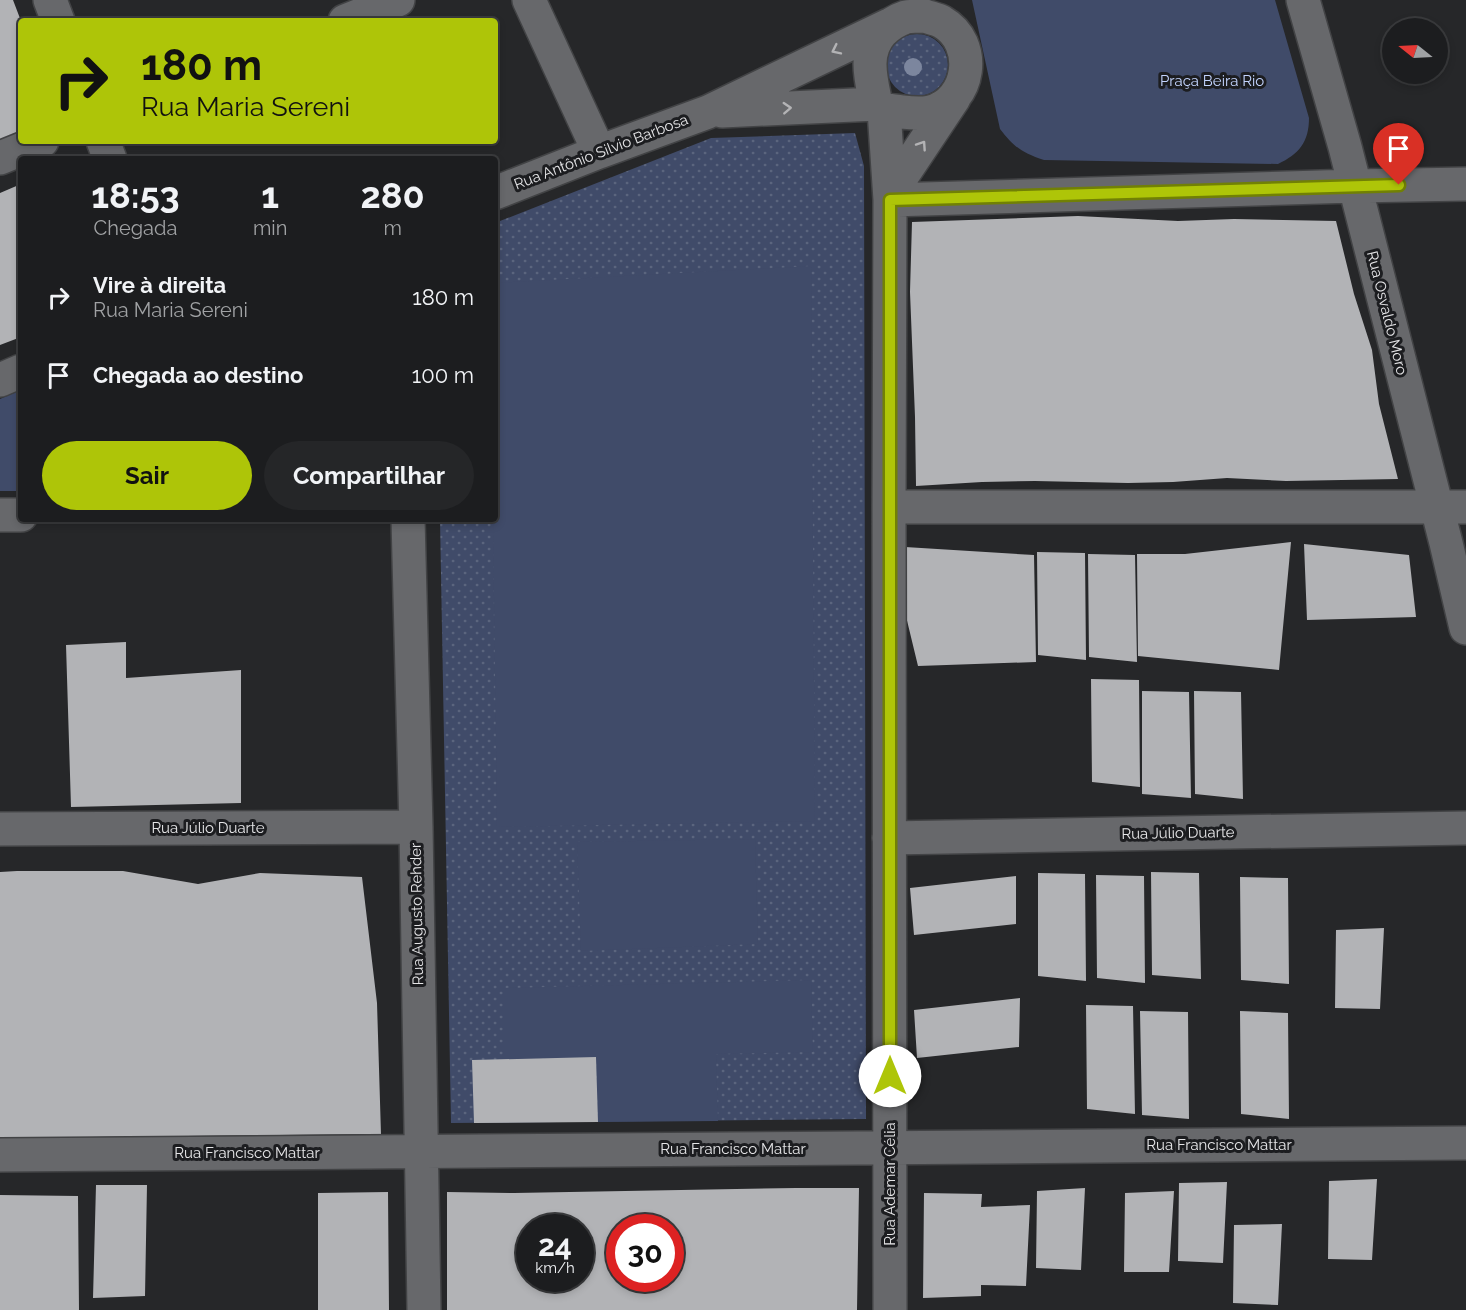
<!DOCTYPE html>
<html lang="pt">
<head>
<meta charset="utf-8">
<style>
	:root { --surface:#1c1d1f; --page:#252628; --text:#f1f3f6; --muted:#a0a2a4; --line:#3a3b3d; --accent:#aec508 }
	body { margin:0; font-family:Raleway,sans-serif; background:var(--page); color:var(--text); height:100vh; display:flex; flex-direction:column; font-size:22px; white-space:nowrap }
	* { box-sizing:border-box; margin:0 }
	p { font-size:20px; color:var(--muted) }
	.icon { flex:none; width:33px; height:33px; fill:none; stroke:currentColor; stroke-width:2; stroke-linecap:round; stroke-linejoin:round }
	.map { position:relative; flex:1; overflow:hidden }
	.side { position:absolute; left:18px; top:156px; width:480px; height:366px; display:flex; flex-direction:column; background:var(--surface); border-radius:6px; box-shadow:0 3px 9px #0003,0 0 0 2px var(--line) }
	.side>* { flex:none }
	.guide { position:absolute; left:18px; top:18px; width:480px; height:126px; border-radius:6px; box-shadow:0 3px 9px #0003,0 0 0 2px var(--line); background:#aec508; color:#111; overflow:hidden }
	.needle { width:39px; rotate:288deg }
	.fabs { position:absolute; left:1382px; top:18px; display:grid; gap:12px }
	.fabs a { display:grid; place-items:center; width:66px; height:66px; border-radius:50%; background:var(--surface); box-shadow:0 3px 9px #0003,0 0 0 2px var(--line); font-size:30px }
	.speed { position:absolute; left:516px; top:1214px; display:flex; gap:12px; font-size:30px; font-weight:700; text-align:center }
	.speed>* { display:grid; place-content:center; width:78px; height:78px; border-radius:50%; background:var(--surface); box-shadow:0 3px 9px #0003,0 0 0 2px var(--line); line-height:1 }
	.speed small { font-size:15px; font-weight:400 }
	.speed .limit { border:9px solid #d22; background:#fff; color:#111 }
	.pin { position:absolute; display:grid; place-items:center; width:51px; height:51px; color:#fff; margin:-62px -26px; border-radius:50% 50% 50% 0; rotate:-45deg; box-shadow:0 0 6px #0007 }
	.pin .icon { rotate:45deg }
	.me { position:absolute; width:66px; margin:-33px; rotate:0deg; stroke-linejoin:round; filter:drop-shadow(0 0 4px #0008) }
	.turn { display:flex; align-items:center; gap:21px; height:126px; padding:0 24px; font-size:27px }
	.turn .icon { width:78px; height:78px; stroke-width:2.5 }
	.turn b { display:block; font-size:42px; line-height:51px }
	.eta { display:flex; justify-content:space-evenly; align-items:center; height:102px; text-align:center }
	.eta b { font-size:36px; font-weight:700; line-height:42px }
	.button { display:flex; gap:12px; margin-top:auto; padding:12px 24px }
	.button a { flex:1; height:69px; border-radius:36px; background:var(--accent); color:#111; font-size:24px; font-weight:700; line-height:69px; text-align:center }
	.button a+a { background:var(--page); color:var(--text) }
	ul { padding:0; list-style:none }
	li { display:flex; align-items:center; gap:18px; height:78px; padding:0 24px }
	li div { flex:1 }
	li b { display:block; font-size:22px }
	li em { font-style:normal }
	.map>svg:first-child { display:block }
	.grass { fill:url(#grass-dots) }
	.park { fill:#404b69 }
	.building { fill:#b2b3b6; fill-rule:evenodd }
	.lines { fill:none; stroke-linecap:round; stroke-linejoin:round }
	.minor-casing { stroke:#424345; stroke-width:36 }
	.minor { stroke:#67686b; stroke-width:33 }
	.tree { fill:#7c869e }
	.oneway { stroke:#b3b3b5 }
	.route-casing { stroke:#718005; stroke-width:15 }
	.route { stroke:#aec508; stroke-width:10 }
	.labels { text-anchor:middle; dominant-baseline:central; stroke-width:6; stroke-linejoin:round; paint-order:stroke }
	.park-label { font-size:15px; fill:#c3d4fe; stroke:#1c1d20 }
	.street-label { font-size:15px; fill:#e5e5e7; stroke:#1c1d20 }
</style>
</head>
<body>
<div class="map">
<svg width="1466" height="1310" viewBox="0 0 1466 1310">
	<defs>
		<pattern id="grass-dots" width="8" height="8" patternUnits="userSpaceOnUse" patternTransform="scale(1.5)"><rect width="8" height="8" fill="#404b69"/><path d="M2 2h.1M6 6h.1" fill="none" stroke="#5b657e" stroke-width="1.8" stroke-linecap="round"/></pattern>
	</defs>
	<rect width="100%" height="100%" fill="#262729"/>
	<path class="grass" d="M886 65a31 31 0 1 1 62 0a31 31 0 1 1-62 0Z
		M855 133 864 166 866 1119 451 1123 440 519H495V223L711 138Z"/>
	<path class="park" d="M972 0H1275L1309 118C1309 142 1299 154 1278 164L1044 160C1022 153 1014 147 1000 129Z
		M811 266 815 821 497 827 493 519H495V283Z
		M21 390V491H0V399Z
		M755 839 758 944 581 951 577 842Z
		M811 980 813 1052 716 1054 718 1121 598 1122 596 1057 505 1060V988Z"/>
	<path class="building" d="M0 0H13L21 21V134L0 142Z
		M21 184V337L0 345V193Z
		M1078 216 1178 221 1234 219 1336 221 1354 294 1372 350 1379 404 1398 479 1286 481 1227 478 1173 482 1128 483 1035 481 982 482 916 486 915 417 910 292 912 222Z
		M1291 542 1279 670 1138 656 1137 554H1185Z
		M1304 544 1409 555 1416 617 1307 620Z
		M889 546 1034 555 1036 662 918 666Z
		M1037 552 1085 553 1086 660 1038 655Z
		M1088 554 1135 555 1137 662 1089 657Z
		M126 642V678L241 670V803L71 807 66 645Z
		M1091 679 1139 680 1140 787 1092 782Z
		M1142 691 1189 692 1191 798 1142 794Z
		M1194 691 1241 692 1243 799 1195 794Z
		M17 871H123L198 884 260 873 362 877 377 1003 381 1134 0 1138V872Z
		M1151 872 1199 873 1201 979 1152 975Z
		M1038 873 1085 874 1086 981 1038 976Z
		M1096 875 1144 876 1145 983 1097 978Z
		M1016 876V924L914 935 910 888Z
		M1240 877 1288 878 1289 984 1241 980Z
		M1384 928 1380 1009 1335 1008 1336 930Z
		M1020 998 1019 1047 917 1058 914 1010Z
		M1086 1005 1133 1006 1135 1114 1087 1109Z
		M1140 1011 1188 1012 1189 1119 1142 1115Z
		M1240 1011 1288 1013 1289 1119 1241 1114Z
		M596 1057 598 1122 474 1123 472 1060Z
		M1377 1179 1372 1260 1328 1259 1329 1181Z
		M1227 1182 1223 1263 1178 1261 1179 1183Z
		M96 1185H147L145 1296 93 1298Z
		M796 1188H859L857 1310H447V1192L514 1193ZM530 1227H580V1278H530ZM620 1227H670V1278H620Z
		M1085 1188 1081 1270 1036 1268 1037 1191Z
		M1174 1191 1169 1272H1124L1125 1193Z
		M388 1192 389 1310H318V1193Z
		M924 1193 982 1194 981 1207 1030 1205 1026 1286 981 1285V1296L923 1298Z
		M0 1195 78 1196 79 1310H0Z
		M1282 1224 1278 1305 1233 1303 1234 1225Z"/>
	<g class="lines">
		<defs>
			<path id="minor" d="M50 0 58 21
				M529 0 599 152
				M1303 0 1345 147 1446 543 1466 628
				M925 16C930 18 937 19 942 22 979 43 971 102 930 112 921 114 911 113 902 112 890 110 886 112 876 104 871 79 863 53 882 32 889 25 897 20 906 17 912 16 919 16 925 16Z
				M345 21 398 0
				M884 110 890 200 889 507 890 1310
				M722 111 876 104
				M103 141 110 159
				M0 158 42 141
				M495 193 599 152 708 112 889 25
				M890 194 954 98
				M890 200 1354 186 1466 184
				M0 380 21 371
				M889 507H1466
				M0 515H21
				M408 519 416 827 424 1310
				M0 829 416 827
				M889 838 1466 828
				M0 1155 1466 1143"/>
		</defs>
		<use href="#minor" class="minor-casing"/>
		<use href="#minor" class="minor"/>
	</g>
	<circle class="tree" cx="913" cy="67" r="9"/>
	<defs><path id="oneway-chevron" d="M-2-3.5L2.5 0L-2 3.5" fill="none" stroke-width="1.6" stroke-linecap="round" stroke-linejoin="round" transform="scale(1.5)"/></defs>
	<g class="oneway">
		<use href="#oneway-chevron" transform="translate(836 50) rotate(154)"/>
		<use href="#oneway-chevron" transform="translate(787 108) rotate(-3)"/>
		<use href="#oneway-chevron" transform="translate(922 145) rotate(-56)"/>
	</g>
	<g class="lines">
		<defs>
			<path id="route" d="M890 1076V200L1399 185"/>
		</defs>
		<use href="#route" class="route-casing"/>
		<use href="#route" class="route"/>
	</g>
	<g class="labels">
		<g class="park-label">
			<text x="1212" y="81">Praça Beira Rio</text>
		</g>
		<g class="street-label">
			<text transform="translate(601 152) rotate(-21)">Rua Antônio Silvio Barbosa</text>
			<text transform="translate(1387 313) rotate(76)">Rua Osvaldo Moro</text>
			<text x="208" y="828">Rua Júlio Duarte</text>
			<text transform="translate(1178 833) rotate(-1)">Rua Júlio Duarte</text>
			<text transform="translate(417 914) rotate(-91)">Rua Augusto Rehder</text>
			<text x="1219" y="1145">Rua Francisco Mattar</text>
			<text x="733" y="1149">Rua Francisco Mattar</text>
			<text x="247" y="1153">Rua Francisco Mattar</text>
			<text transform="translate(890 1184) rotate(-90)">Rua Ademar Célia</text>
		</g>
	</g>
</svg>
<div class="fabs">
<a><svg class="needle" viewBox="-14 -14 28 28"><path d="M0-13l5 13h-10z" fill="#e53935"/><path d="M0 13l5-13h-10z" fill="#a0a2a4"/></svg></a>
</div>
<div class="speed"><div>24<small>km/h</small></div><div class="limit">30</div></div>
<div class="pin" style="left:1399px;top:185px;background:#d93025"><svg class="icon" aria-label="arrive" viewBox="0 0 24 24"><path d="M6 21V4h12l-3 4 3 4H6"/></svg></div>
<svg class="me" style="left:890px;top:1076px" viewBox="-20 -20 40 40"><circle r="19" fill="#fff"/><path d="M0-13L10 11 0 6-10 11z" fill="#aec508"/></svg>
<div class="guide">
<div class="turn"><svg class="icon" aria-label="right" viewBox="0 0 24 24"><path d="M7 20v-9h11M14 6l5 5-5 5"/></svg><div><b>180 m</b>Rua Maria Sereni</div></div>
</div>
<section class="side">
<div class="eta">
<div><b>18:53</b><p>Chegada</p></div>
<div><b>1</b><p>min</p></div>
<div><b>280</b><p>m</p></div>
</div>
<ul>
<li><svg class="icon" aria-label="right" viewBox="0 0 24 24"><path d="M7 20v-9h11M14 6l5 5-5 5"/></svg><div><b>Vire à direita</b><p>Rua Maria Sereni</p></div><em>180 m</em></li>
<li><svg class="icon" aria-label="arrive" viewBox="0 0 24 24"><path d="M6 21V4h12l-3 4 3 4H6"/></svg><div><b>Chegada ao destino</b></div><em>100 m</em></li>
</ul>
<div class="button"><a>Sair</a><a>Compartilhar</a></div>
</section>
</div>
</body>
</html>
